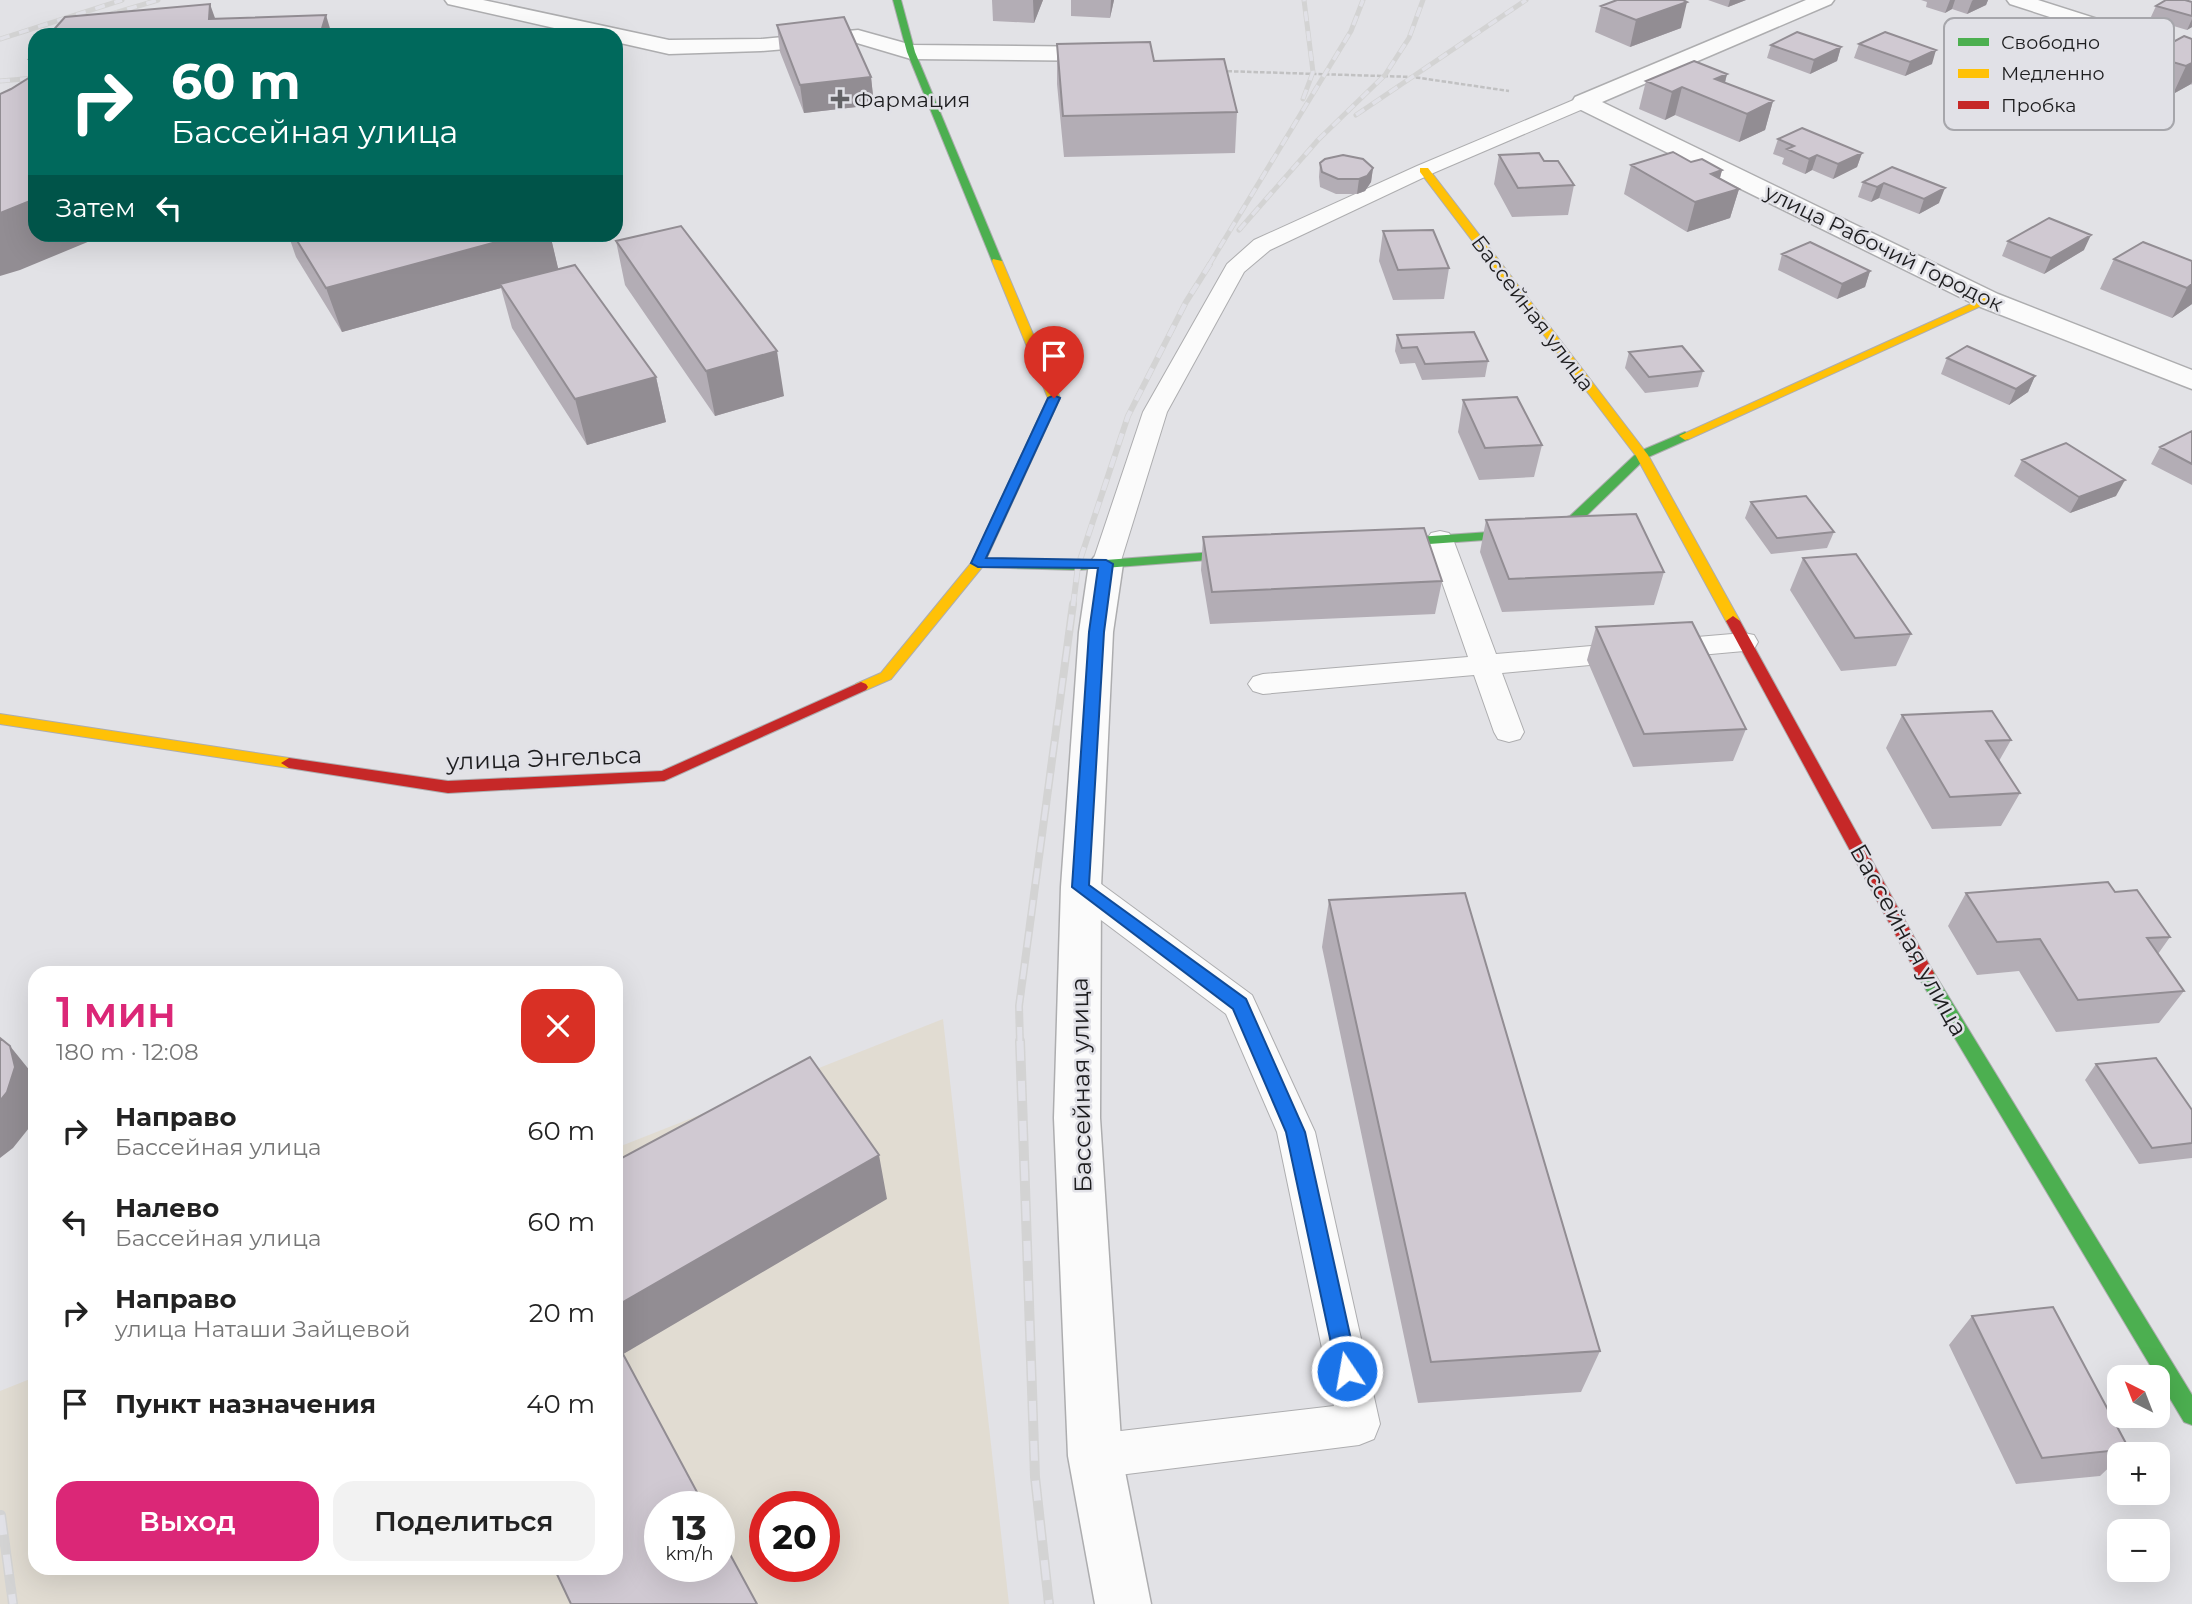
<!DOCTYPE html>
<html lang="ru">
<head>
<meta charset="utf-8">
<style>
	:root { --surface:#fff; --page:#f2f2f2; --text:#222; --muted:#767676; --accent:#db2777 }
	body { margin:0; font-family:Montserrat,sans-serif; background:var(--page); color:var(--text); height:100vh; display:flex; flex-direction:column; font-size:26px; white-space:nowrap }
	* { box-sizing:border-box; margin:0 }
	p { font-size:23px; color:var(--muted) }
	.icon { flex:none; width:38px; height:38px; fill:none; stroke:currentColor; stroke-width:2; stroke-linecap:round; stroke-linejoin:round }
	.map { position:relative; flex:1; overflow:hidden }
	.details { position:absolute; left:28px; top:966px; width:595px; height:609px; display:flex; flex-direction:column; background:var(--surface); border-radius:21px; box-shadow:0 7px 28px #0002 }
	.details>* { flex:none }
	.hud { position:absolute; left:28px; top:28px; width:595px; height:214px; border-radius:21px; box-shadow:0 7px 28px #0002; background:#00695c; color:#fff; overflow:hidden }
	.needle { width:46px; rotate:318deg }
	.fabs { position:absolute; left:2107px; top:1365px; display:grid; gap:14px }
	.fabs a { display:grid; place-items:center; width:63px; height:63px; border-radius:14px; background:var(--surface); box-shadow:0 7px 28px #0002; font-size:35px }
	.speed { position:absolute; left:644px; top:1491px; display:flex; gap:14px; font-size:35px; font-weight:700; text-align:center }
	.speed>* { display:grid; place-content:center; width:91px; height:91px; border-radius:50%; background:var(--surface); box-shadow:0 7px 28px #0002; line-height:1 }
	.speed small { font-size:18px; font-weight:400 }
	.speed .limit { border:10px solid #d22; background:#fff; color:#111 }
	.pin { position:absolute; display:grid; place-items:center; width:60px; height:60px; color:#fff; margin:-72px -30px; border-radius:50% 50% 50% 0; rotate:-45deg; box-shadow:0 0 7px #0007 }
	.pin .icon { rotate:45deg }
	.me { position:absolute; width:77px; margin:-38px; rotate:348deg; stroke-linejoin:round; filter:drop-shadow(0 0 5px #0008) }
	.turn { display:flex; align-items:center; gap:24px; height:147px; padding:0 28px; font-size:32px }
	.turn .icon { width:91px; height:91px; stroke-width:2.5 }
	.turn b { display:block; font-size:49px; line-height:60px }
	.then { display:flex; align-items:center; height:66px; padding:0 28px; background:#0003; gap:14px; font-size:26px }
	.round { display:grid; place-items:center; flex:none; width:74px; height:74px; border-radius:21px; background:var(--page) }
	.head { display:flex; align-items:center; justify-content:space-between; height:119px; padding:0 28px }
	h1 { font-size:42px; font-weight:600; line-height:52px; color:var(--accent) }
	.cta { display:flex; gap:14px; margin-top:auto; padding:14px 28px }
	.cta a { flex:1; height:80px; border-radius:21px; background:var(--accent); color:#fff; font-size:28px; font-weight:600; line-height:80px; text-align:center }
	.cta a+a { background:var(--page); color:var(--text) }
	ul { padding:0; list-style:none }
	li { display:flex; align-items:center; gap:21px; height:91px; padding:0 28px }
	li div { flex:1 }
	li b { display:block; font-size:26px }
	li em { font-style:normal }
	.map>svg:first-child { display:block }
	.industrial { fill:#e1dcd2; fill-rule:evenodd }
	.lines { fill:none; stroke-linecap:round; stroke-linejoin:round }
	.lane-casing { stroke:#adadaf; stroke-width:2 }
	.street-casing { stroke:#adadaf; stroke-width:3 }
	.fast-casing { stroke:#adadaf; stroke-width:2 }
	.slow-casing { stroke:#adadaf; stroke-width:2 }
	.jam-casing { stroke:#adadaf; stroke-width:2 }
	.path { stroke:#c1c1c2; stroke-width:2.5; stroke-dasharray:4.5 2; stroke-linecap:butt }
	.lane { fill:#fbfbfb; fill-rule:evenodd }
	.street { fill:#fbfbfb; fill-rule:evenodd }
	.fast { fill:#4caf50; fill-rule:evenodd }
	.slow { fill:#ffc107; fill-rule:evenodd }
	.jam { fill:#c62828; fill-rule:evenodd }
	.rail-far3-casing { stroke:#d3d3d3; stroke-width:5 }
	.rail-far2-casing { stroke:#d3d3d3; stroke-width:6 }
	.rail-far1-casing { stroke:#d3d3d3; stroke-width:8 }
	.rail-casing { stroke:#d3d3d3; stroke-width:10 }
	.rail-far3 { stroke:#e1e1e7; stroke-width:3.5; stroke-dasharray:10; stroke-linecap:butt }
	.rail-far2 { stroke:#e1e1e7; stroke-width:4.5; stroke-dasharray:12; stroke-linecap:butt }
	.rail-far1 { stroke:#e1e1e7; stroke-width:5; stroke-dasharray:16; stroke-linecap:butt }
	.rail { stroke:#e1e1e7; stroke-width:7; stroke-dasharray:20; stroke-linecap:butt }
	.wall { fill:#b3adb5 }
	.shaded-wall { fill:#928d93 }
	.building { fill:#d0c9d2; stroke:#928d93; stroke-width:2 }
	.route { fill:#1a73e8; stroke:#114b97; stroke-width:2 }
	.poi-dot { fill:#626265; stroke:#e1e1e7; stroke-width:2.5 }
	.labels { text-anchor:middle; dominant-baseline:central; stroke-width:5; stroke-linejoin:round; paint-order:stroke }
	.far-poi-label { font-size:21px; fill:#1d1d1f; stroke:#e1e1e7; text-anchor:start }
	.far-street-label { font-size:21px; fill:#1d1d1f; stroke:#e1e1e7 }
	.street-label { font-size:24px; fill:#1d1d1f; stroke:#e1e1e7 }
	.key { fill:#e1e1e7; stroke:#a6a6ab; stroke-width:2 }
	.key-label { font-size:19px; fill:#1d1d1f }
</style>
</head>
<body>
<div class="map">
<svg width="2192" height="1604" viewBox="0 0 2192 1604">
	<rect width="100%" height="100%" fill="#e2e2e6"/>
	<path class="industrial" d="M943 1019 1009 1604H0V1391L35 1377V1568H616V1148ZM660 1507H719V1566H660ZM765 1507H824V1566H765Z"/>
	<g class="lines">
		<defs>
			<path id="lane" d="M1583 96 1592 102 1590 106 1431 174 1270 250 1244 272 1167 412 1120 564 1116 570 1106 572 1096 570 1092 564 1143 412 1227 264 1254 240 1417 166Z
				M1440 531 1449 533 1453 539 1496 654 1744 633 1754 635 1758 642 1754 649 1744 651 1502 673 1524 732 1520 739 1509 742 1498 739 1494 732 1474 675 1263 694 1253 691 1248 684 1253 677 1263 674 1468 657 1427 539 1431 533Z
				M1081 875 1093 878 1252 995 1315 1132 1380 1424 1374 1439 1359 1445 1095 1478 1080 1471 1073 1456 1080 1441 1095 1434 1334 1406 1277 1132 1226 1014 1069 896 1064 887 1069 878Z"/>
			<path id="street" d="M445 0H483L669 40 761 39 858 30 912 45 1111 47 1119 49 1122 54 1119 59 1111 61 911 59 857 43 761 51 669 54 616 42V35H585L448 4Z
				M1806 0H1834L1831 4 1602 102 1998 294 2192 370V389L1978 306 1575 107 1572 102 1575 97Z
				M2007 0H2038L2192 49V63L2010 4Z
				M1106 554 1118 557 1123 564 1113 632 1101 887 1100 1118 1122 1456 1151 1604H1095L1068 1456 1054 1118 1061 887 1079 632 1089 564 1094 557Z"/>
			<path id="fast" d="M893 0H901L915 52 1002 261 1001 263 992 261 907 52Z
				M1685 432 1691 436 1689 439 1646 458 1580 522 1541 536 1374 548 1367 544 1374 540 1534 529 1570 516 1638 452Z
				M1255 549 1262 553 1260 556 1078 570 978 567 971 563 978 559 1078 562Z
				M1925 966 1931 968 2192 1395V1425L2184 1422 1919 978 1916 973 1919 968Z"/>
			<path id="slow" d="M1420 168H1428L1648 455 1740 621 1738 624H1728L1726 621 1636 456 1420 172Z
				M993 259 1002 261 1060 398 983 566 891 679 866 690H856L854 687 856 684 881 673 972 562 1048 398 992 261Z
				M1984 298 1994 300 1689 439 1685 440 1679 436Z
				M0 714 289 758 297 763 289 768 0 724Z"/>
			<path id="jam" d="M1733 616 1740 621 1931 968 1934 973 1931 978 1925 980 1919 978 1726 621Z
				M861 682 866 684 868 687 866 690 664 781 448 793 289 768 281 763 289 758 448 781 662 771Z"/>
		</defs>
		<use href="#lane" class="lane-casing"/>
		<use href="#street" class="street-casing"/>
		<use href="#fast" class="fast-casing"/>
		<use href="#slow" class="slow-casing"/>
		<use href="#jam" class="jam-casing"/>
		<path class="path" d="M1221 71 1413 77 1509 91"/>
		<use href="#lane" class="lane"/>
		<use href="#street" class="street"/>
		<use href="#fast" class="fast"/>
		<use href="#slow" class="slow"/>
		<use href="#jam" class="jam"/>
		<defs>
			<path id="rail-far3" d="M108 15 158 0
				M0 39 122 0
				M0 81 35 78
				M1303 99 1313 72 1304 0
				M1356 115 1526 0
				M1239 230 1318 140 1385 75 1409 38 1423 0
				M1209 265 1351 31 1363 0"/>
			<path id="rail-far2" d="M1073 606 1078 566 1128 416 1186 302 1210 264"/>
			<path id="rail-far1" d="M1020 1043 1019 1006 1073 604"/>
			<path id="rail" d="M1020 1041 1035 1477 1049 1604
				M1 1515 13 1604"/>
		</defs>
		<use href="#rail-far3" class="rail-far3-casing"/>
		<use href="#rail-far2" class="rail-far2-casing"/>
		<use href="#rail-far1" class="rail-far1-casing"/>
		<use href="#rail" class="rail-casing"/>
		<use href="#rail-far3" class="rail-far3"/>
		<use href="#rail-far2" class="rail-far2"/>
		<use href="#rail-far1" class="rail-far1"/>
		<use href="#rail" class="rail"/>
	</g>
	<path class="wall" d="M992 0H1043L1034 23 993 21Z
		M1071 0H1114L1110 18 1071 16Z
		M1708 0H1746L1728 7Z
		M1921 0H1988L1986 5 1967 14 1952 9 1945 13 1926 7 1927 2Z
		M2192 2V27L2187 30 2150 19 2156 6Z
		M1601 6 1681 28 1630 47 1595 32Z
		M777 25 871 77 874 105 804 113 780 52Z
		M2192 39V85L2191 84 2173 94 2137 82 2149 55Z
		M1057 44 1154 61 1237 112 1235 153 1064 157 1057 84Z
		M1859 44 1932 64 1905 76 1854 58Z
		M1771 45 1841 47 1837 61 1810 74 1767 58Z
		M35 52V74L29 59Z
		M1727 74 1725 83 1773 101 1765 130 1739 142 1675 115 1665 120 1639 109 1646 81Z
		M1778 139 1862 153 1857 167 1833 179 1812 170 1805 174 1782 164 1784 158 1773 154Z
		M1499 155 1544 161 1574 185 1568 215 1512 217 1494 184Z
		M1691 162 1722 170 1720 178 1739 189 1730 218 1687 232 1624 194 1631 165Z
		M1320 163 1373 168 1371 182 1365 191 1357 194H1336L1320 187 1319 177Z
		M1892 167 1939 203 1919 214 1879 198 1871 202 1858 197 1863 182Z
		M1383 231 1449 268 1444 299 1393 300 1379 261Z
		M288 234H550L558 269 656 377 666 422 587 445 512 328 501 288 342 332 296 257Z
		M616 241 784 396 715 416 625 285Z
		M2008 241 2084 250 2044 274 2002 256Z
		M1782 254 1870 271 1865 287 1837 299 1778 270Z
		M2114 259 2192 261V304L2172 318 2100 289Z
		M1397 335 1488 361 1485 377 1422 380 1415 363 1400 364 1395 351Z
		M1629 352 1703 371 1698 387 1645 393 1625 368Z
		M1947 358 2035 376 2028 392 2009 405 1941 374Z
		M1463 400 1542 445 1534 477 1479 480 1458 432Z
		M2192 431V485L2151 464 2160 447Z
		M2022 460 2116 496 2070 513 2014 476Z
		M1751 502 1834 532 1827 548 1771 554 1745 518Z
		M1486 520 1664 572 1654 605 1502 612 1480 552Z
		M1203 537 1442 581 1435 614 1210 624 1201 570Z
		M1803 558 1911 634 1896 666 1841 671 1790 590Z
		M1596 627 1746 729 1733 761 1633 767 1587 660Z
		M1902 715 2011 740 1999 761 2020 793 2001 826 1932 829 1886 748Z
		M2115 892 2170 937 2158 954 2184 991 2159 1023 2056 1032 2019 971 1977 975 1948 926 1966 893Z
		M1329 900 1600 1351 1581 1392 1418 1403 1322 947Z
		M2096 1064 2192 1110V1158L2139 1164 2085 1080Z
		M1972 1316 2129 1449 2123 1454H2119V1458L2100 1476 2016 1484 1949 1345Z"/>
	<path class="shaded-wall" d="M1033 0H1043L1034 23Z
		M1111 0H1114L1110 18Z
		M1730 0H1746L1728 7Z
		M1950 0H1955L1952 9 1945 13Z
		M1973 0H1988L1986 5 1967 14 1972 1Z
		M1687 2 1681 28 1630 47 1636 20Z
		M210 4 221 35 209 19Z
		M326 15 332 35H320Z
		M2192 19V27L2187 30Z
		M1841 47 1837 61 1810 74 1814 60Z
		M1936 50 1932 64 1905 76 1910 62Z
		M2192 63V82L2191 84 2173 94 2186 66Z
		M1727 74 1720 101 1715 79Z
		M871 77 874 105 804 113 800 85Z
		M1682 87 1675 115 1665 120 1672 92Z
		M1773 101 1765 130 1739 142 1747 114Z
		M1862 153 1857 167 1833 179 1838 164Z
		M1817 155 1812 170 1805 174 1809 159Z
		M1373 168 1371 182 1365 191 1357 194 1359 179Z
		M1722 170 1715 196 1739 189 1730 218 1687 232 1695 202 1711 174Z
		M1884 183 1879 198 1871 202 1877 187Z
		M1945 188 1939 203 1919 214 1924 199Z
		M35 199V234H107L20 270 0 276V213Z
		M526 234H550L559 272 500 284 501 288 342 332 326 288Z
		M2091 235 2084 250 2044 274 2051 258Z
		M1870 271 1865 287 1837 299 1842 284Z
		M2192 284V304L2172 318 2187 288Z
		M777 351 784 396 715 416 706 371Z
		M2035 376 2028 392 2009 405 2016 389Z
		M656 377 666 422 587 445 575 399Z
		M2125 480 2116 496 2070 513 2079 497Z
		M10 1046 35 1077V1115L33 1123 13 1148 0 1158V1101Z
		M879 1155 887 1199 620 1356 616 1346V1306Z"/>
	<path class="building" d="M1617 0H1683L1687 2 1636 20 1601 6Z
		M2166 0H2185L2192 2V16L2156 6Z
		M210 4 209 19 326 15 320 35H49L65 17Z
		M844 17 871 77 800 85 777 25Z
		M1797 32 1841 47 1814 60 1771 45Z
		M1885 32 1936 50 1910 62 1859 44Z
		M2184 36 2192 39V63L2186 66 2149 55Z
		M1150 42 1154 61 1224 59 1237 112 1063 116 1057 44Z
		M35 52V60L29 59Z
		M1694 61 1727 74 1715 79 1773 101 1747 114 1682 87 1672 92 1646 81Z
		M35 74V199L0 213V94L11 89Z
		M1802 128 1862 153 1838 164 1817 155 1809 159 1787 149 1794 146 1778 139Z
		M1673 152 1691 162 1702 159 1722 170 1711 174 1739 189 1695 202 1631 165Z
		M1539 153 1544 161H1558L1574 185 1518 188 1499 155Z
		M1343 155 1363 159 1373 168 1367 176 1359 179H1338L1322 172 1320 163 1325 159Z
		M1892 167 1945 188 1924 199 1884 183 1877 187 1863 182Z
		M2049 218 2091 235 2051 258 2008 241Z
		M681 226 777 351 706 371 616 241Z
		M1433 230 1449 268 1398 270 1383 231Z
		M293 234H526L326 288Z
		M1810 242 1870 271 1842 284 1782 254Z
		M2143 242 2192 261V284L2187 288 2114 259Z
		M575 265 656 377 575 399 500 284Z
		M1474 332 1488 361 1425 364 1417 347 1402 348 1397 335Z
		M1682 346 1703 371 1649 377 1629 352Z
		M1967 346 2035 376 2016 389 1947 358Z
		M1517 397 1542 445 1485 448 1463 400Z
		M2192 431V464L2160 447Z
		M2066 443 2125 480 2079 497 2022 460Z
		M1806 496 1834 532 1777 538 1751 502Z
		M1636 514 1664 572 1509 579 1486 520Z
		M1424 528 1442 581 1212 592 1203 537Z
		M1856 554 1911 634 1855 638 1803 558Z
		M1692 622 1746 729 1644 734 1596 627Z
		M1992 711 2011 740 1986 741 2020 793 1950 797 1902 715Z
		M2108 882 2115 892 2137 890 2170 937 2147 938 2184 991 2078 1000 2040 939 1997 942 1966 893Z
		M1465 893 1600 1351 1431 1362 1329 900Z
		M0 1038 10 1046 15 1067 7 1092 0 1101Z
		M810 1057 879 1155 616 1306V1161Z
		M2156 1058 2192 1110V1143L2152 1148 2096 1064Z
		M2053 1307 2129 1449 2042 1458 1972 1316Z
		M616 1341 705 1507H660V1566H719V1534L757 1604H571L554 1568H616Z"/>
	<path class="route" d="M1054 395 1060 398 986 558 1106 560 1113 564 1104 632 1089 885 1246 999 1305 1132 1358 1371 1355 1378 1347 1381 1340 1378 1337 1371 1286 1132 1233 1009 1072 887 1089 632 1098 568 978 567 971 563 1048 398Z"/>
	<path class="poi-dot" d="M836.5 88.5h7v7h7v7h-7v7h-7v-7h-7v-7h7z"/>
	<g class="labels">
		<g class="far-poi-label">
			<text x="854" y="99">Фармация</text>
		</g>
		<g class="far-street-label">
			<text transform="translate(1884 248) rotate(26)">улица Рабочий Городок</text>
			<text transform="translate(1533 313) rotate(53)">Бассейная улица</text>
		</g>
		<g class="street-label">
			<text transform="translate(544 758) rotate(-2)">улица Энгельса</text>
			<text transform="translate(1909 940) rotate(61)">Бассейная улица</text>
			<text transform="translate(1081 1085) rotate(-91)">Бассейная улица</text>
		</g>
	</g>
	<rect x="1944" y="18" width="230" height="112" rx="10" class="key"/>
	<rect x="1958" y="38" width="31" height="8" fill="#4caf50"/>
	<rect x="1958" y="69" width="31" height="9" fill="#ffc107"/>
	<rect x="1958" y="101" width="31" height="8" fill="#c62828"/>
	<g class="key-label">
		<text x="2001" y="49">Свободно</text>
		<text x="2001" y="80">Медленно</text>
		<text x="2001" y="112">Пробка</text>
	</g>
</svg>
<div class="fabs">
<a><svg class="needle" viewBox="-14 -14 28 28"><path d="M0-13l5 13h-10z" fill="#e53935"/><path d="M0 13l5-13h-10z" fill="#767676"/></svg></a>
<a>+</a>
<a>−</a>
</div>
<div class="speed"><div>13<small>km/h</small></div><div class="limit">20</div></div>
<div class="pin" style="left:1054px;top:398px;background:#d93025"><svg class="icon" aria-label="arrive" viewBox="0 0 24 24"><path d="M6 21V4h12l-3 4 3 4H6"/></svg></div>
<svg class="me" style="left:1347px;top:1371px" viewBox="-20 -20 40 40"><circle r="17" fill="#1a73e8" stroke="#fff" stroke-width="3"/><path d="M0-11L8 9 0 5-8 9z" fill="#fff"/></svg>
<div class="hud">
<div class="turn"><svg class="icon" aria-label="right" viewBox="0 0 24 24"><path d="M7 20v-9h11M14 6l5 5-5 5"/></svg><div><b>60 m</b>Бассейная улица</div></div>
<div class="then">Затем<svg class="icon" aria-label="left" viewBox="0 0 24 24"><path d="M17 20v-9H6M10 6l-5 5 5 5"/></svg></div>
</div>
<section class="details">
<div class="head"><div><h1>1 мин</h1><p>180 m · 12:08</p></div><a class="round" style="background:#d93025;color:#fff"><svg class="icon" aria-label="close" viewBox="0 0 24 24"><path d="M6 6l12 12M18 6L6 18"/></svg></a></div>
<ul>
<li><svg class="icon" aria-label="right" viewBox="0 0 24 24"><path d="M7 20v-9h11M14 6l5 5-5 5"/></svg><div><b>Направо</b><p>Бассейная улица</p></div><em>60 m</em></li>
<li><svg class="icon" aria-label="left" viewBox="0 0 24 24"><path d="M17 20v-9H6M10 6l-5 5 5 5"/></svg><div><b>Налево</b><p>Бассейная улица</p></div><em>60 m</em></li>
<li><svg class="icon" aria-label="right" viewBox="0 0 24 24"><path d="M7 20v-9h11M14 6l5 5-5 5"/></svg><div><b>Направо</b><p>улица Наташи Зайцевой</p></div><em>20 m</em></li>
<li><svg class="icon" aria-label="arrive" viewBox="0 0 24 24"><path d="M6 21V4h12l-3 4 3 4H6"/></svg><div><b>Пункт назначения</b></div><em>40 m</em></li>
</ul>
<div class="cta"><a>Выход</a><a>Поделиться</a></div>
</section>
</div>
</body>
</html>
